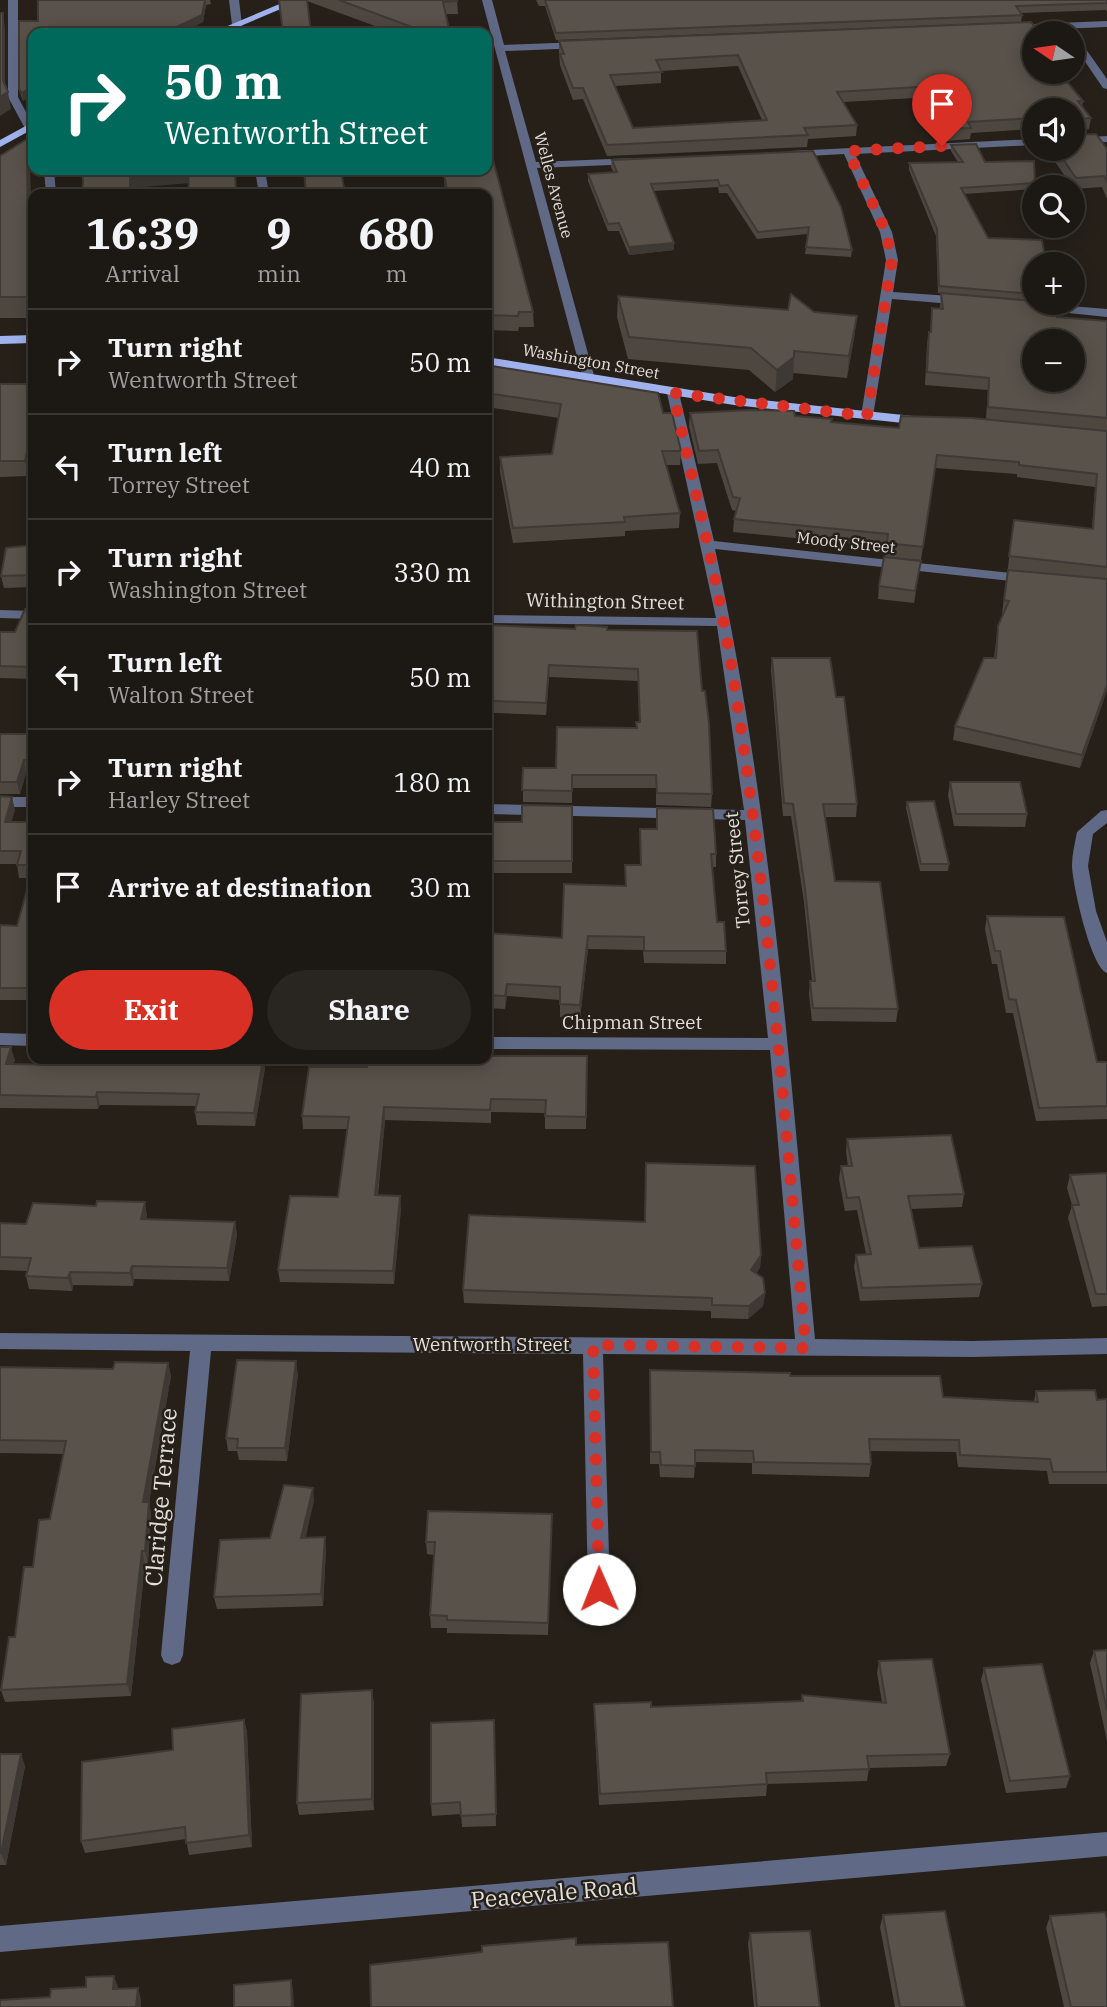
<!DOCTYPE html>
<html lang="en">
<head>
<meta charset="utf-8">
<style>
	:root { --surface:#1c1813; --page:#292521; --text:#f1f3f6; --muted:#a0a0a0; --line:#3a3733; --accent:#d93025 }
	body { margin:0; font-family:"IBM Plex Serif",serif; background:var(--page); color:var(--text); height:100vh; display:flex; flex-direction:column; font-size:26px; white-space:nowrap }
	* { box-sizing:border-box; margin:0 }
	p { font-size:23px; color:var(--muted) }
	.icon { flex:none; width:38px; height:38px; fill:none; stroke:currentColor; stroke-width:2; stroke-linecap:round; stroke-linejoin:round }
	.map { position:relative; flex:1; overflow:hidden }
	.side { position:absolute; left:28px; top:189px; width:464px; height:875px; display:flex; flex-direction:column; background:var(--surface); border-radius:14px; box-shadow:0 4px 18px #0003,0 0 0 2px var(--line) }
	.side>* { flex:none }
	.hud { position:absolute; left:28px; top:28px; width:464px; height:147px; border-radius:14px; box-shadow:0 4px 18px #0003,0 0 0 2px var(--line); background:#00695c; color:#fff; overflow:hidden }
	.needle { width:46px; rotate:283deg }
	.controls { position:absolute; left:1022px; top:21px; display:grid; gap:14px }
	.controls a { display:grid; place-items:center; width:63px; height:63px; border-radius:50%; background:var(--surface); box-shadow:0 4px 18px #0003,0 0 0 2px var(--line); font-size:35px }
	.pin { position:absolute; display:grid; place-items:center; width:60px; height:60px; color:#fff; margin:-72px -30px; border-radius:50% 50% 50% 0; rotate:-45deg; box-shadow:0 0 7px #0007 }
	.pin .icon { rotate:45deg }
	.me { position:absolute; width:77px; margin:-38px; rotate:359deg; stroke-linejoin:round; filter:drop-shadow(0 0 5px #0008) }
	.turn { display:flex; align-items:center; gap:24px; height:147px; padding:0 21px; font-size:32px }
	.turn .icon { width:91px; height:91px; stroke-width:2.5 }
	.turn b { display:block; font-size:49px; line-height:60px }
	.eta { display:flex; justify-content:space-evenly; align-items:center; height:119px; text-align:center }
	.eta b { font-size:42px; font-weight:700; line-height:49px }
	.action { display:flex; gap:14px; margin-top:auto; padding:14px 21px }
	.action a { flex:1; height:80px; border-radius:42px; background:var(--accent); color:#fff; font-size:28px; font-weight:700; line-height:80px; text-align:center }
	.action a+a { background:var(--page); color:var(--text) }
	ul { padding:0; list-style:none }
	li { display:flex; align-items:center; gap:21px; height:105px; padding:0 21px; border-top:2px solid var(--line) }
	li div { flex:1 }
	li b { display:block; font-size:26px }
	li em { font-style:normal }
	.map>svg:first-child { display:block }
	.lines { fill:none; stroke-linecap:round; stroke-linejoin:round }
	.minor { fill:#606986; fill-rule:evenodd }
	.major { fill:#a0b2ee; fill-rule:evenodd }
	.wall { fill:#4d4740; fill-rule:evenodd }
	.shaded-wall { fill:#3e3934 }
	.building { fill:#59524a; stroke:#3e3934; stroke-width:2; fill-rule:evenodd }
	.route { stroke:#d93025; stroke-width:12; stroke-dasharray:0 21.6 }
	.labels { text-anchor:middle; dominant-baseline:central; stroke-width:5; stroke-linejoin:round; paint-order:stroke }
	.far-street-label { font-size:16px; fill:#e3dfda; stroke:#262019 }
	.street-label { font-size:19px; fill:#e3dfda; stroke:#262019 }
	.near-street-label { font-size:23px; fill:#e3dfda; stroke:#262019 }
</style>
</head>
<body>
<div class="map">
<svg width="1107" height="2007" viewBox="0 0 1107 2007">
	<rect width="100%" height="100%" fill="#262019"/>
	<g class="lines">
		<path class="minor" d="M8 0H18V97L33 125V137L28 134 8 97Z
			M229 0H239L243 33H233Z
			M482 0H492L504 45 582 42 587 45 582 48 505 51 536 162 636 158 641 161 636 164 537 168 595 379 593 382H585L583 379Z
			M1107 21V27L1013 31 1008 28 1013 25Z
			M1073 34 1076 35 1107 79V89L1103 88 1073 44Z
			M1107 136V142L1073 144V138Z
			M1034 139V145L855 154 892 232 898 260 893 292 964 297 970 301 964 305 892 299 873 416 871 419H863L861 416 886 260 880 232 844 154 790 157 785 154 790 151Z
			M44 170H54L56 194H46Z
			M255 170H265L269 194H259Z
			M1034 303 1107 309V317L1030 309 1028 307Z
			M673 389 679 393 714 541 1030 575 1037 579 1030 583 715 549C772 809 790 1076 815 1339L973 1341 1107 1338V1354L973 1357 603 1354 610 1589 607 1596 599 1599 591 1596 588 1589 583 1354 211 1351 183 1655 180 1662 172 1665 164 1662 161 1655 190 1351 0 1349V1333L795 1339 770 1050 486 1049V1037L768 1038 745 820 486 814V804L744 810 717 626 486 623V615L716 618 667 393Z
			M0 610 33 611V619L0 618Z
			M0 797H33V807H0Z
			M1107 810V823L1093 834 1088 866 1096 911 1107 942V973C1091 968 1072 883 1072 865 1072 854 1075 843 1077 832L1101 811Z
			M0 1033 33 1034V1046L0 1045Z
			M1107 1832V1856L0 1952V1926Z"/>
		<path class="major" d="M289 0H302L224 33H211Z
			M33 122V129L0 147V140Z
			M33 335V343L0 344V336Z
			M486 357 734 397 922 417 928 421 922 425 734 405 486 365Z"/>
	</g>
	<path class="wall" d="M38 0H210L211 4 206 5 203 22 180 33H33V97L31 96 23 101 21 96 19 89V21H38Z
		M279 0H457L458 14H446L450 33H394L307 1Z
		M536 0H1107V12L1106 10 1021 13 1022 15 1021 22 556 40 545 6H539Z
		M1034 33V72L1083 101 1082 107 1091 118 1089 129 1083 130V134L1107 149V199L1102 187 1074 189 1046 149H1073L1034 110V131L1033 129 971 133 970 139 944 141 915 98 843 102 857 125 856 136 808 139 807 147 607 156 583 99 573 100 560 65 559 51V41ZM738 66 762 120 633 128 615 86 661 83V71Z
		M27 139 30 160 32 318H0V156Z
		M951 145 985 162 1035 183 1034 189 964 194 988 238 1034 264V301L938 293 936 236 909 170V163L958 162 951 151Z
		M813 151 852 250 851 257 805 254 808 234 757 239 727 193H719L718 187 654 191 674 243V250L629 255 619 231H608L588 181V174L614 173 611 167 612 160Z
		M446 170H486L533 312 534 327H519L518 331 486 330V194H445L444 175H447Z
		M941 293 1057 317 1107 321V690L1080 768 953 740 955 726 994 658 998 626 1003 614H1002L1014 520 1092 529 1095 487 1017 477V474L935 468 921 560 885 557 886 547 733 532 734 519 737 511 732 510 717 463 698 464 689 426 690 413 795 416 831 422 899 428 986 419 988 390 925 385 927 344 929 332H930L932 308H940Z
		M618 296 857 316 854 338 847 378 793 373V379L775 392 749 370 628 359 617 317Z
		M486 365 663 413 681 451 680 465H666L680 513 679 528 625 531V536L513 543 500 472V457L552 454 559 418 486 407Z
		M0 384H33V453L28 476 0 477Z
		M33 545V587L4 588 1 576Z
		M921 561 914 603 878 599 879 586Z
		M33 591V679L0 678V632H15L32 609 31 596Z
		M486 625 607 630 697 631 712 794 711 807 656 805V788H572V803L523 802V768H556L636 728 639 722 638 681 549 677 546 715 494 713 491 775H486Z
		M772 658 836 697 857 804 856 817H825L835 881 898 1009 896 1022 812 1021 809 994 810 981H812L804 902 791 816H783L771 670Z
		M0 734H33V773H26L20 794H0Z
		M950 782 1027 814 1025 827 954 826 948 795Z
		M0 796 15 810 11 822H33V1000H0V925L17 926 30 878H19L17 864H0Z
		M907 802 949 864 948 871H920L906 808Z
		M572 806V873H492L491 887H486V822H522Z
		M657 808 716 854V867H712L717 922 726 951V964L644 963 643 950 588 949 580 1018 560 1017V1000L507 996 505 1009 486 1008V933L562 938 625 886V865H640V829H657Z
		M987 916 1097 1062H1107V1119L1036 1121 1013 1013H1006L997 964H992L985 929Z
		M0 1047 15 1060 13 1064 67 1065 68 1059H264L265 1068 255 1126 197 1125 195 1112 196 1106 100 1105 98 1109 0 1108Z
		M587 1056 586 1129H545V1113L491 1112V1123L385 1120 378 1195 401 1208 394 1284 280 1282 278 1270 338 1197 347 1129H303L302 1116 367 1067Z
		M847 1139 964 1194 962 1207 910 1209 919 1248 982 1284 979 1297 860 1301 854 1267 856 1255 866 1254 857 1210 845 1211 839 1179 841 1166H848L846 1152Z
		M646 1163 761 1255 760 1268 756 1273 765 1293 763 1306 748 1319 711 1318V1311L464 1303 463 1290 645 1222Z
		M1107 1173V1306L1092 1307 1068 1218 1072 1205 1067 1188 1070 1175Z
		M147 1215 146 1219 235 1222 237 1235 229 1281 134 1279 133 1286 73 1285 72 1291 29 1289 26 1276 27 1271 0 1270V1223L26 1224Z
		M168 1363 171 1376 149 1502 151 1514 148 1563 145 1564 131 1696 5 1702 1 1690 33 1567 50 1519 64 1454 0 1453V1367L113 1369Z
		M650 1370 790 1376 943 1397 1034 1401 1036 1391 1097 1400 1107 1399V1484H1049L1047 1471 958 1467 956 1452 870 1451 871 1464 869 1477 752 1474V1463L695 1462 694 1478 660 1477 659 1464H650Z
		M298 1374 287 1461 239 1460 237 1451H228L226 1438Z
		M314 1500 305 1538 326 1549 323 1606 217 1609 214 1597 270 1538Z
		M552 1526 548 1635 447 1633V1628H431L430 1615 434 1555 427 1554 426 1542Z
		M1107 1650V1741L1090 1663 1094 1651Z
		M879 1661 950 1754 946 1766 869 1768 867 1781 767 1784 766 1796 599 1805 594 1716V1704L651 1707 801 1701 802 1695 882 1702 877 1673Z
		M984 1668 1070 1776 1066 1788 1006 1793 981 1680Z
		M374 1702V1810L299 1815 297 1803Z
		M244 1720 247 1732 252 1847 189 1855 186 1839 85 1853 81 1841 173 1750Z
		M494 1720 496 1826 462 1827 461 1814 432 1816 431 1804Z
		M0 1754 25 1766 6 1865H0Z
		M883 1915 965 2007H895L880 1927Z
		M1050 1916 1107 2007H1064L1046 1928Z
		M750 1933 820 2007H754L748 1944Z"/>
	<path class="shaded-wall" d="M205 0 206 5 203 22 180 33H164Z
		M3 13 5 29V94L8 92 11 109 0 116V97L3 80Z
		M30 88 31 96 23 101 22 93Z
		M1084 123 1082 135 1073 136V125Z
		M27 139 30 160 32 318 28 297Z
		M182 170H188L190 183 132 188V194H130V174Z
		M674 243V250L629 255V247Z
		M857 316 854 338 847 378 849 356Z
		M794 357 793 379 775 392 777 370Z
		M31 434 33 453 28 476 25 461Z
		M549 665V677L546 715V703Z
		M1107 685V690L1080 768 1082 755Z
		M493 701 494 713 491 775 490 763Z
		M24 760 26 773 20 794 17 782Z
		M12 797 15 810 8 834 5 822Z
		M588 936V949L580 1018V1005Z
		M507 984V996L505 1009V996Z
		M11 1047 15 1060 9 1076 6 1064Z
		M263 1059H264L265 1068 255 1126 254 1113Z
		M97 1092 100 1105 98 1109 96 1097Z
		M384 1107 385 1120 376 1208 375 1195Z
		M400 1196 401 1208 394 1284 393 1271Z
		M145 1202 147 1215 144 1232 141 1219Z
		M235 1222 237 1235 229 1281 227 1268Z
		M761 1255 760 1268 750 1283 751 1270Z
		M132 1266 134 1279 133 1286 130 1273Z
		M70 1272 73 1285 72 1291 68 1278Z
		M765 1293 763 1306 748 1319 749 1306Z
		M296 1361 298 1374 287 1461 285 1448Z
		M168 1363 171 1376 149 1502 151 1514 148 1563 145 1551 143 1502Z
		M313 1488 314 1500 303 1550 301 1538Z
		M325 1537 326 1549 323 1606 321 1594Z
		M142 1551 145 1564 131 1696 127 1684Z
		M372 1690 374 1702V1810L372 1799Z
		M244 1720 247 1732 252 1847 249 1835Z
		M21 1754 25 1766 6 1865 1 1853Z
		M114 1976 118 1987 117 2000 113 1989Z
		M291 1980 293 1990 294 2007H292Z
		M138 1988 141 1999V2007H136Z"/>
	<path class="building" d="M38 0H205L202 15 164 33H33V89L30 88 22 93 19 89V21H38Z
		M279 0H307L311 33H283Z
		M339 0H457V1L443 2 450 33H428Z
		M545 0H1107V3L1016 6 1022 15 556 33Z
		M0 13H3V80L8 92 0 97Z
		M1031 22 1040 33H1034V72H1059L1083 101H1078L1091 118 1081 119 1084 123 1073 125V135L1096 134 1107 149V182L1104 176 1076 178 1056 149H1073V110H1034V118L968 122 971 128 945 129 917 87 837 92 857 125 804 128 808 135 607 145 583 88H573L560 54H564L559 41ZM738 55 767 120 633 128 610 75 662 72 656 60Z
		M197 27 196 33H189Z
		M486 133 533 312H519L518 316 486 315V194H448L444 175H450L449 170H486Z
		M27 139 28 297H0V156Z
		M976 144 985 162 1034 161 1035 183 961 188 988 238 1042 240 1046 264H1034V294L939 286 937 229 909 163 963 162 951 145Z
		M813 151 841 207 852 250 806 247 809 227 758 232 728 185 720 186 718 180 651 184 674 243 629 247 619 223 608 224 588 174 617 172 612 160Z
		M82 170H182L130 174V194H82L83 182Z
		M188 170H235L236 194H189Z
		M304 170H341L345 194H306Z
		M941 293 1034 301V303H1054L1057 317 1107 321V418L988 407 989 378 927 372 929 332H931L932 308 943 309ZM1034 341H1073V380H1034Z
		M791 294 814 312 857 316 849 356 794 351V357L777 370 751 348 629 337 618 296 788 310Z
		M486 365 658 393 663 413H672L681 451H662L680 513 624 517 625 522 513 528 500 457 552 454 561 404 486 393Z
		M0 384H33V434H31L25 461H0Z
		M750 410 794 411 795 416 832 419 831 422 899 428 901 416 972 418 1107 431V567L1009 556 1014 520 1093 529 1097 474 1019 465V462L937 455 923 547 887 543 888 534 734 519 740 498 733 497 718 450 699 451 690 413Z
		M33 545V575L1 576 6 548Z
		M884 557 921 561 915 591 879 586Z
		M1008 570 1107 579V685L1082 755 955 726 984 658H996L998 626 1009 601 1004 600Z
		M33 599V667L0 666V632H15L25 609H32Z
		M486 625 575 629 576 625 607 627V630L697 631 702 691H705L709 723 712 794 657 793 656 775H572V791L522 790 523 768H556L557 727 637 728 636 722H640L638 669 549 665 546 703 493 701 490 763H486Z
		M772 658H830L836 697H844L857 804H823L835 881 880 882 898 1009 813 1008 810 981H815L805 889 793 804 784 803Z
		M0 734H33V760H24L17 782H0Z
		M950 782H1020L1027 814H956Z
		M0 796 12 797 5 822H33V865H17L21 851H0Z
		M934 801 949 864H921L907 802Z
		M522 805 572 806V861H491V874H486V822H522Z
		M657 808 713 809 716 854H711L717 922H724L726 951H644V937L588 936 580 1005 560 1004V987L507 984 505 996 486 995V933L562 938 564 884 626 886 625 865H641L640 829H657Z
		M33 868V988H0V925L17 926Z
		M987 916 1064 917 1097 1062H1107V1106L1039 1108 1016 1000 1009 999 1000 951H995Z
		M0 1047H11L6 1064 67 1065 68 1059H263L254 1113 195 1112 199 1094 97 1092 96 1097 0 1095Z
		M486 1056H587L586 1117 545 1116 546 1100 491 1099 490 1110 384 1107 375 1195 400 1196 393 1271 278 1270 290 1196 338 1197 349 1117 302 1116 309 1067H367L368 1059H486Z
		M951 1135 964 1194 908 1196 919 1248 972 1246 982 1284 862 1288 856 1255 871 1254 859 1197 847 1198 841 1166H852L847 1139Z
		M646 1163 755 1166 761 1255 751 1270 763 1278 765 1293 749 1306 712 1305V1298L463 1290 469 1215 645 1222Z
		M1107 1173V1294H1096L1072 1205H1079L1070 1175Z
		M97 1201 145 1202 141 1219 235 1222 227 1268 132 1266 130 1273 70 1272 68 1278 26 1276 31 1258 0 1257V1223L26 1224 33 1203 96 1206Z
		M237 1360 296 1361 285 1448H237L238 1439 226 1438Z
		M115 1362 168 1363 143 1502H149L145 1551H142L127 1684 1 1690 9 1637H15L24 1567H33L39 1520 50 1519 66 1441 0 1440V1367L113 1369Z
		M650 1370 790 1373V1376H940L943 1397 1038 1402 1036 1391 1095 1390 1097 1400 1107 1399V1472H1053L1050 1459 960 1455 959 1440 869 1439 871 1464 754 1462 753 1451 695 1450V1466L661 1465 660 1452H651Z
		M284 1485 313 1488 301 1538 325 1537 321 1594 214 1597 220 1540 270 1538Z
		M428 1511 552 1514 548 1623 447 1620V1616L430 1615 435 1542H426Z
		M1107 1650V1710L1094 1651Z
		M932 1659 950 1754 867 1756 869 1769 766 1773 767 1784 600 1794 594 1704 651 1702V1707L803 1701 802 1695 886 1703 879 1661Z
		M1042 1664 1070 1776 1010 1781 984 1668Z
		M372 1690V1799L297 1803 301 1694Z
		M244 1720 249 1835 186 1843 185 1827 81 1841 82 1762 173 1750 172 1729Z
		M494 1720 496 1814 461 1816 460 1802 431 1804V1723Z
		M0 1754H21L1 1853H0Z
		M945 1911 965 2007H900L883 1915Z
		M1105 1912 1107 1920V2007H1071L1050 1916Z
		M810 1931 820 2007H757L750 1933Z
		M576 1938V1945L668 1942 673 2007H371L370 1965 482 1952V1946Z
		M114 1976 113 1989 138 1988 136 2007H0V2000L50 1997 51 1989 86 1987V1977Z
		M291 1980 292 2007H234V1985Z"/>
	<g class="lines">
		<path class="route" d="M599 1589 593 1345 806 1348C785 1128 769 907 735 689 720 589 695 491 673 393L867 416 892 260 886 232 848 151 942 146"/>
	</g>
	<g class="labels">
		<g class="far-street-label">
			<text transform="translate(554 185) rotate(75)">Welles Avenue</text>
			<text transform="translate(591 361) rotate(10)">Washington Street</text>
			<text transform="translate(846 542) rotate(6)">Moody Street</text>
		</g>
		<g class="street-label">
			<text transform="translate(605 601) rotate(1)">Withington Street</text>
			<text transform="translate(737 870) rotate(-96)">Torrey Street</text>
			<text x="632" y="1022">Chipman Street</text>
			<text x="491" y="1344">Wentworth Street</text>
		</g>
		<g class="near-street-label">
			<text transform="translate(160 1497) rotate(-85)">Claridge Terrace</text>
			<text transform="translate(554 1892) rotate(-5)">Peacevale Road</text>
		</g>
	</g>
</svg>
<div class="controls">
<a><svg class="needle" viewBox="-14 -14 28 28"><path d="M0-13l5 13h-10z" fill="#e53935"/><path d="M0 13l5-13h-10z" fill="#a0a0a0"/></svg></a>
<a><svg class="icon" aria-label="sound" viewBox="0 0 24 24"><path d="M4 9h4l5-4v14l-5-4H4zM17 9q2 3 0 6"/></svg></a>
<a><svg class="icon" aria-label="search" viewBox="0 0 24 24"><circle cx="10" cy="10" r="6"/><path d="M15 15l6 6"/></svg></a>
<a>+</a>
<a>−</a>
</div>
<div class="pin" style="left:942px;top:146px;background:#d93025"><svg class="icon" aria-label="arrive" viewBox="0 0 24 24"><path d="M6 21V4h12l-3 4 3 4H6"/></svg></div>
<svg class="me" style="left:599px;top:1589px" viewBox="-20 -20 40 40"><circle r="19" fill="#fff"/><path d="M0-13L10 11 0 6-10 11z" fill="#d93025"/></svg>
<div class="hud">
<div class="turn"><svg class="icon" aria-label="right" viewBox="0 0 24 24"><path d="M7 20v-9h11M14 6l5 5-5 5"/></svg><div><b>50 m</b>Wentworth Street</div></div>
</div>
<section class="side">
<div class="eta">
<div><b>16:39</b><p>Arrival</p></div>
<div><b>9</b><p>min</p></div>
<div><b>680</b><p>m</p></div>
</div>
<ul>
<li><svg class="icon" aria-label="right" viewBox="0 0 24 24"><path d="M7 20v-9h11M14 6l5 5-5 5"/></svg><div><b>Turn right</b><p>Wentworth Street</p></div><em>50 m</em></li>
<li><svg class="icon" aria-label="left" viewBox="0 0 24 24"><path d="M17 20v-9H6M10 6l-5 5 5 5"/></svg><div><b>Turn left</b><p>Torrey Street</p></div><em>40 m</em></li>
<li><svg class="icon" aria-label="right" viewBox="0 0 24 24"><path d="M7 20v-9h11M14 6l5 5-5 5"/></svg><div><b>Turn right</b><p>Washington Street</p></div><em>330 m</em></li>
<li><svg class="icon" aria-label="left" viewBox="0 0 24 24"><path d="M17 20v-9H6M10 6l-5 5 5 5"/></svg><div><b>Turn left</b><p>Walton Street</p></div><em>50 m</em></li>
<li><svg class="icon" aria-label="right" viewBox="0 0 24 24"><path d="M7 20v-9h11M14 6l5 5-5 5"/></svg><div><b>Turn right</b><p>Harley Street</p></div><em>180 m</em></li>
<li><svg class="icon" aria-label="arrive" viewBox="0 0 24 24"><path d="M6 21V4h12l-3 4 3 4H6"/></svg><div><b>Arrive at destination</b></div><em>30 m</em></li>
</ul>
<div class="action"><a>Exit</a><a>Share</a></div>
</section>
</div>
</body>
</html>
